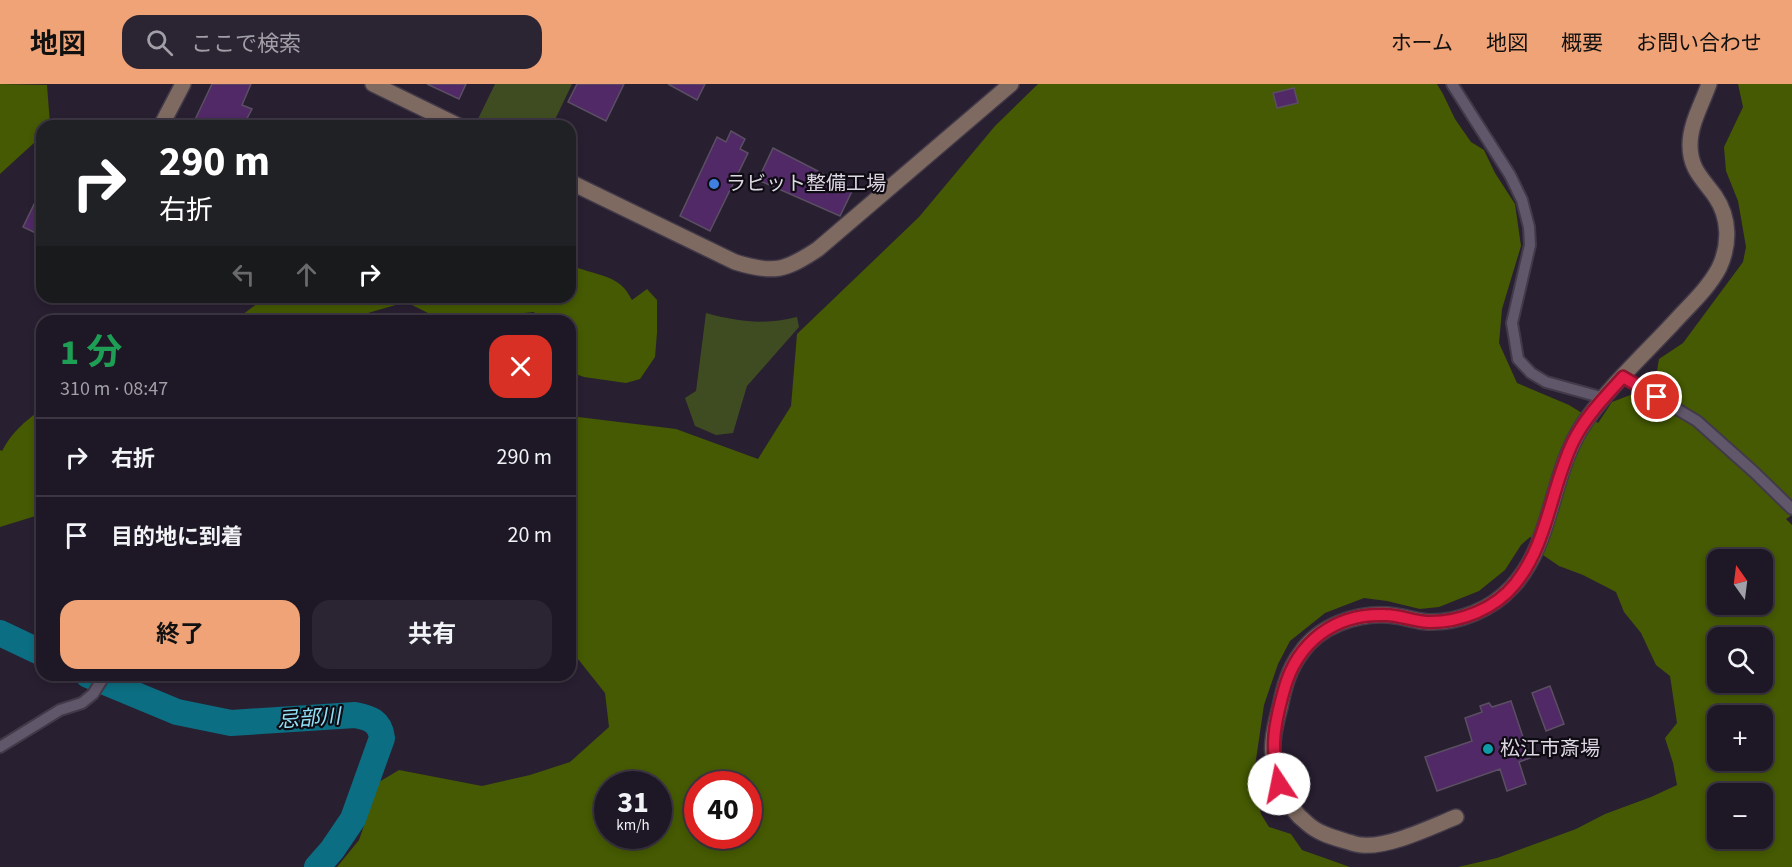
<!DOCTYPE html>
<html lang="ja">
<head>
<meta charset="utf-8">
<style>
	:root { --surface:#1e1725; --page:#2b2432; --text:#f1f3f6; --muted:#a19fa7; --line:#3c3642; --accent:#efa377 }
	body { margin:0; font-family:"Source Sans 3","Noto Sans JP",sans-serif; background:var(--page); color:var(--text); height:100vh; display:flex; flex-direction:column; font-size:22px; white-space:nowrap }
	* { box-sizing:border-box; margin:0 }
	p { font-size:20px; color:var(--muted) }
	.icon { flex:none; width:33px; height:33px; fill:none; stroke:currentColor; stroke-width:2; stroke-linecap:round; stroke-linejoin:round }
	.map { position:relative; flex:1; overflow:hidden }
	.drawer { position:absolute; left:36px; top:231px; width:540px; height:366px; display:flex; flex-direction:column; background:var(--surface); border-radius:18px; box-shadow:0 3px 9px #0003,0 0 0 2px var(--line) }
	.drawer>* { flex:none }
	.top-card { position:absolute; left:36px; top:36px; width:540px; height:183px; border-radius:18px; box-shadow:0 3px 9px #0003,0 0 0 2px var(--line); background:#202124; color:#fff; overflow:hidden }
	.needle { width:39px; rotate:346deg }
	.tools { position:absolute; left:1707px; top:465px; display:grid; gap:12px }
	.tools a { display:grid; place-items:center; width:66px; height:66px; border-radius:12px; background:var(--surface); box-shadow:0 3px 9px #0003,0 0 0 2px var(--line); font-size:30px }
	.speed { position:absolute; left:594px; top:687px; display:flex; gap:12px; font-size:30px; font-weight:700; text-align:center }
	.speed>* { display:grid; place-content:center; width:78px; height:78px; border-radius:50%; background:var(--surface); box-shadow:0 3px 9px #0003,0 0 0 2px var(--line); line-height:1 }
	.speed small { font-size:15px; font-weight:400 }
	.speed .limit { border:9px solid #d22; background:#fff; color:#111 }
	.pin { position:absolute; display:grid; place-items:center; width:51px; height:51px; color:#fff; margin:-26px; border:3px solid #fff; border-radius:50%; box-shadow:0 2px 6px #0007 }
	.me { position:absolute; width:66px; margin:-33px; rotate:349deg; stroke-linejoin:round; filter:drop-shadow(0 0 4px #0008) }
	.turn { display:flex; align-items:center; gap:21px; height:126px; padding:0 24px; font-size:27px }
	.turn .icon { width:78px; height:78px; stroke-width:2.5 }
	.turn b { display:block; font-size:42px; line-height:51px }
	.lanes { display:flex; align-items:center; height:57px; padding:0 24px; background:#0003; justify-content:center; gap:30px; direction:ltr }
	.lanes .off { opacity:.35 }
	.round { display:grid; place-items:center; flex:none; width:63px; height:63px; border-radius:18px; background:var(--page) }
	.headline { display:flex; align-items:center; justify-content:space-between; height:102px; padding:0 24px }
	h1 { font-size:36px; font-weight:700; line-height:45px; color:#1e9e55 }
	.action { display:flex; gap:12px; margin-top:auto; padding:12px 24px }
	.action a { flex:1; height:69px; border-radius:18px; background:var(--accent); color:#111; font-size:24px; font-weight:700; line-height:69px; text-align:center }
	.action a+a { background:var(--page); color:var(--text) }
	ul { padding:0; list-style:none }
	li { display:flex; align-items:center; gap:18px; height:78px; padding:0 24px; border-top:2px solid var(--line) }
	li div { flex:1 }
	li b { display:block; font-size:22px }
	li em { font-style:normal }
	header { display:flex; align-items:center; gap:36px; box-sizing:border-box; height:84px; padding:0 30px; background:var(--accent); color:#111 }
	header strong { font-size:28px }
	nav { display:flex; gap:33px; margin-inline-start:auto; font-size:21px }
	.search { width:420px; height:54px; background:var(--page); display:flex; align-items:center; gap:15px; box-sizing:border-box; padding:0 21px; border-radius:18px; color:var(--muted); font-size:22px }
	.map>svg:first-child { display:block }
	.green { fill:#3f4c22 }
	.forest { fill:#455a02; fill-rule:evenodd }
	.lines { fill:none; stroke-linecap:round; stroke-linejoin:round }
	.river { stroke:#0c6e82; stroke-width:26 }
	.building { fill:#502966; stroke:#5b4f62; stroke-width:1.5 }
	.street-casing { stroke:#423a49; stroke-width:14 }
	.secondary-casing { stroke:#423a49; stroke-width:18 }
	.street { stroke:#61576b; stroke-width:10 }
	.secondary { stroke:#7e6a60; stroke-width:15 }
	.route-casing { stroke:#92132f; stroke-width:15 }
	.route { stroke:#e11d48; stroke-width:10 }
	.shop-dot { fill:#3f7fe0; stroke:#0f0b13; stroke-width:2 }
	.culture-dot { fill:#0f9aa8; stroke:#0f0b13; stroke-width:2 }
	.labels { text-anchor:middle; dominant-baseline:central; stroke-width:4.5; stroke-linejoin:round; paint-order:stroke }
	.poi-label { font-size:20px; fill:#dcd7e3; stroke:#0f0b13; text-anchor:start }
	.water-label { font-size:21px; font-style:italic; fill:#92e1f6; stroke:#0f0b13 }
</style>
</head>
<body>
<header>
<strong>地図</strong>
<div class="search"><svg class="icon" aria-label="search" viewBox="0 0 24 24"><circle cx="10" cy="10" r="6"/><path d="M15 15l6 6"/></svg>ここで検索</div>
<nav><a>ホーム</a><a>地図</a><a>概要</a><a>お問い合わせ</a></nav>
</header>
<div class="map">
<svg width="1792" height="783" viewBox="0 0 1792 783">
	<rect width="100%" height="100%" fill="#281f31"/>
	<path class="green" d="M495 0H572L552 42H487L477 37Z
		M706 229C739 238 764 241 797 233L799 243 747 302 733 349 716 351 695 342 685 314 696 307Z"/>
	<path class="forest" d="M0 0 47 1 50 40 48 42H42V50L35 58 0 90Z
		M1038 0H1437L1443 10 1455 35 1471 58 1484 66 1495 89 1515 120 1521 162 1502 225 1499 259 1517 299 1569 321 1598 339 1612 318 1633 310 1655 316 1661 309 1656 293 1659 275 1683 259 1743 178 1746 163 1738 117 1726 87 1724 63 1743 23 1738 0H1792V431L1786 435 1792 441V783H1458L1497 774 1576 745 1605 730 1651 713 1677 701 1673 679 1665 654 1677 639 1670 592 1656 581 1641 549 1624 528 1616 508 1583 491 1559 482 1543 471 1541 460 1530 453 1521 461 1505 486 1479 507 1439 523 1420 525 1387 517 1364 514 1325 529 1290 557 1278 580 1264 621 1253 696 1261 730 1269 743 1291 750 1302 766 1350 783H337L359 756 379 698 399 686 482 702 530 691 570 678 609 643 605 609 570 565V332L676 345 758 375 791 322 797 250 919 133 995 42ZM1718 476H1762V520H1718ZM1718 554H1762V598H1718ZM1718 632H1762V676H1718ZM608 700H658V752H608ZM698 700H748V752H698ZM1718 710H1762V754H1718Z
		M570 180C587 190 610 189 624 204 627 207 630 213 632 216L647 205 657 216V249L655 273 640 295 626 299 584 293 570 288V237H540L534 228 504 231 469 237H444L406 218 361 231 351 237H240L242 231 262 216V213H570Z
		M42 325V430L0 443V366L2 367C12 348 25 337 42 325Z"/>
	<g class="lines">
		<path class="river" d="M0 549 42 569
			M88 591 177 628 231 639 355 631C370 634 380 637 382 654L353 735 332 766 317 783"/>
	</g>
	<path class="building" d="M212 0H251L242 21 252 25 243 42H192Z
		M427 0H466L459 15Z
		M577 0H624L606 37 568 18Z
		M668 0H705L697 16Z
		M1294 4 1298 19 1277 24 1273 9Z
		M731 47 745 55 740 65 748 69 710 147 680 132 717 53 726 58Z
		M773 64 853 105 840 132 758 96Z
		M42 104V152L23 143Z
		M1550 602 1564 640 1546 647 1532 609Z
		M1511 617 1530 674 1519 678 1526 700 1507 707 1500 685 1437 707 1425 673 1472 657 1465 634 1482 628 1480 622 1489 619 1492 623Z"/>
	<g class="lines">
		<defs>
			<path id="street" d="M1452 0 1510 91 1522 116 1529 143 1530 161 1512 239 1518 275 1531 289 1546 298 1604 314
				M1623 293 1697 337 1754 388 1792 425
				M0 663 60 626 82 619 93 610 105 591"/>
			<path id="secondary" d="M373 0 459 42
				M161 42 183 0
				M570 98 735 178C773 190 785 187 818 165L1011 0
				M1456 733C1431 743 1388 764 1362 761 1356 761 1350 758 1345 757 1332 753 1318 749 1308 740 1284 722 1270 687 1273 657 1274 646 1277 634 1280 623 1284 603 1289 585 1301 569 1319 542 1356 529 1388 531 1402 532 1415 537 1428 538 1459 539 1492 525 1512 503 1554 458 1550 388 1585 338 1611 300 1647 268 1678 234 1692 219 1709 203 1719 184 1730 161 1730 134 1715 112 1702 94 1690 85 1690 61 1690 40 1702 20 1709 0"/>
		</defs>
		<use href="#street" class="street-casing"/>
		<use href="#secondary" class="secondary-casing"/>
		<use href="#street" class="street"/>
		<use href="#secondary" class="secondary"/>
	</g>
	<g class="lines">
		<defs>
			<path id="route" d="M1279 700C1270 663 1274 642 1284 606 1297 558 1335 529 1385 531 1400 531 1415 538 1430 538 1461 538 1495 525 1515 500 1548 460 1551 403 1573 358 1585 333 1605 313 1623 293L1657 313"/>
		</defs>
		<use href="#route" class="route-casing"/>
		<use href="#route" class="route"/>
	</g>
	<circle class="shop-dot" cx="714" cy="100" r="6"/>
	<circle class="culture-dot" cx="1488" cy="665" r="6"/>
	<g class="labels">
		<g class="poi-label">
			<text x="726" y="100">ラビット整備工場</text>
			<text x="1500" y="665">松江市斎場</text>
		</g>
		<g class="water-label">
			<text transform="translate(309 634) rotate(-4)">忌部川</text>
		</g>
	</g>
</svg>
<div class="tools">
<a><svg class="needle" viewBox="-14 -14 28 28"><path d="M0-13l5 13h-10z" fill="#e53935"/><path d="M0 13l5-13h-10z" fill="#a19fa7"/></svg></a>
<a><svg class="icon" aria-label="search" viewBox="0 0 24 24"><circle cx="10" cy="10" r="6"/><path d="M15 15l6 6"/></svg></a>
<a>+</a>
<a>−</a>
</div>
<div class="speed"><div>31<small>km/h</small></div><div class="limit">40</div></div>
<div class="pin" style="left:1657px;top:313px;background:#d93025"><svg class="icon" aria-label="arrive" viewBox="0 0 24 24"><path d="M6 21V4h12l-3 4 3 4H6"/></svg></div>
<svg class="me" style="left:1279px;top:700px" viewBox="-20 -20 40 40"><circle r="19" fill="#fff"/><path d="M0-13L10 11 0 6-10 11z" fill="#e11d48"/></svg>
<div class="top-card">
<div class="turn"><svg class="icon" aria-label="right" viewBox="0 0 24 24"><path d="M7 20v-9h11M14 6l5 5-5 5"/></svg><div><b>290 m</b>右折</div></div>
<div class="lanes"><svg class="icon off" aria-label="left" viewBox="0 0 24 24"><path d="M17 20v-9H6M10 6l-5 5 5 5"/></svg><svg class="icon off" aria-label="ahead" viewBox="0 0 24 24"><path d="M12 20V5M6 11l6-6 6 6"/></svg><svg class="icon" aria-label="right" viewBox="0 0 24 24"><path d="M7 20v-9h11M14 6l5 5-5 5"/></svg></div>
</div>
<section class="drawer">
<div class="headline"><div><h1>1 分</h1><p>310 m · 08:47</p></div><a class="round" style="background:#d93025;color:#fff"><svg class="icon" aria-label="close" viewBox="0 0 24 24"><path d="M6 6l12 12M18 6L6 18"/></svg></a></div>
<ul>
<li><svg class="icon" aria-label="right" viewBox="0 0 24 24"><path d="M7 20v-9h11M14 6l5 5-5 5"/></svg><div><b>右折</b></div><em>290 m</em></li>
<li><svg class="icon" aria-label="arrive" viewBox="0 0 24 24"><path d="M6 21V4h12l-3 4 3 4H6"/></svg><div><b>目的地に到着</b></div><em>20 m</em></li>
</ul>
<div class="action"><a>終了</a><a>共有</a></div>
</section>
</div>
</body>
</html>
